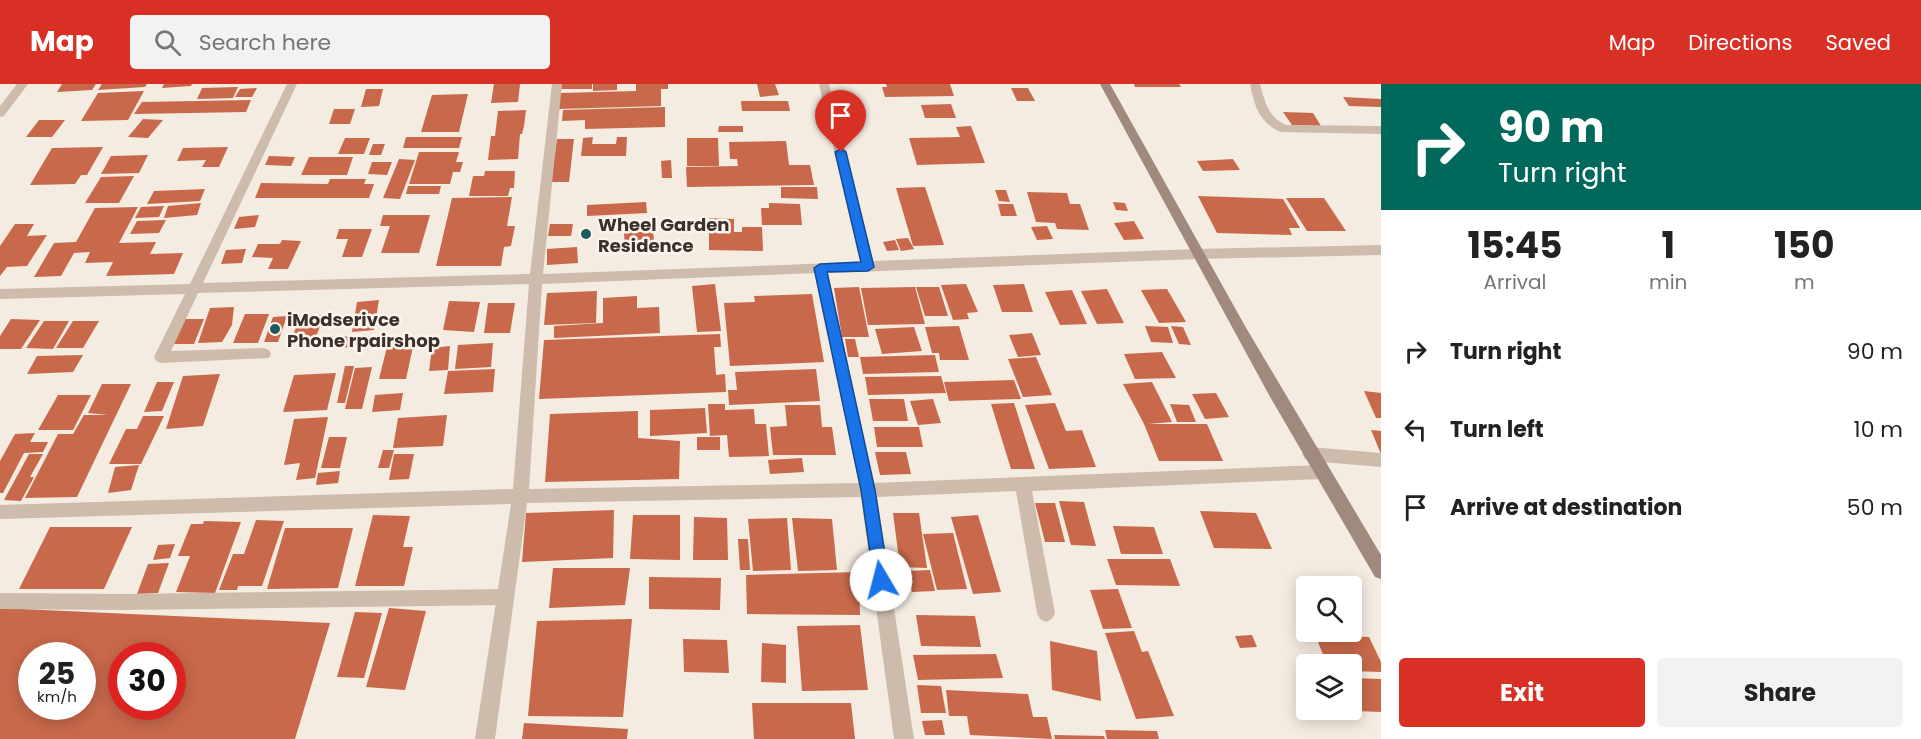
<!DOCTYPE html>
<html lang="en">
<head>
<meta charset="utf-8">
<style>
	:root { --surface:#fff; --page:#f2f2f2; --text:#222; --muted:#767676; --accent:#d93025 }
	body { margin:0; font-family:Poppins,sans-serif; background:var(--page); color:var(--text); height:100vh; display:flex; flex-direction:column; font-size:22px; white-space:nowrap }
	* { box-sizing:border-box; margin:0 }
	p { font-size:20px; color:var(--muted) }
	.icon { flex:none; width:33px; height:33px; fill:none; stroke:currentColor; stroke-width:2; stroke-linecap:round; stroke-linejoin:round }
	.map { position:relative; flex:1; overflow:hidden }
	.details { display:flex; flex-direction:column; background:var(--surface); width:540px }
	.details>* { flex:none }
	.hud { background:#00695c; color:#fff; overflow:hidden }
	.buttons { position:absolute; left:1296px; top:492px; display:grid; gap:12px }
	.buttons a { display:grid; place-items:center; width:66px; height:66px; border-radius:6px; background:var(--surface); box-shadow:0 3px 15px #0003; font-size:30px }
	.speed { position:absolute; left:18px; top:558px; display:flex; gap:12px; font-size:30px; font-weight:700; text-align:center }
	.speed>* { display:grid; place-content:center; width:78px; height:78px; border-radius:50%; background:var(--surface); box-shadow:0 3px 15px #0003; line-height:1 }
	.speed small { font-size:15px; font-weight:400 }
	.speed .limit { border:9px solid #d22; background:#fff; color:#111 }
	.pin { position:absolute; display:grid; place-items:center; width:51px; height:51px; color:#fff; margin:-62px -26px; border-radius:50% 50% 50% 0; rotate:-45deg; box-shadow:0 0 6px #0007 }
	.pin .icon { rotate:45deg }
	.me { position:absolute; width:66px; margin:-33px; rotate:352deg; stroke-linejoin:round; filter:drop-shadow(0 0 4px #0008) }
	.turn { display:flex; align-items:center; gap:21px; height:126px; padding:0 18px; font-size:27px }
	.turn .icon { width:78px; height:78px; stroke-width:2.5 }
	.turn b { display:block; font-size:42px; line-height:51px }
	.eta { display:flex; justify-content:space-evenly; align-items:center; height:102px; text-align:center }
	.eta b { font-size:36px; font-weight:700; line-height:42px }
	.primary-button { display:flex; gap:12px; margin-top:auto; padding:12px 18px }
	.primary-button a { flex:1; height:69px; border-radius:6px; background:var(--accent); color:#fff; font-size:24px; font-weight:700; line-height:69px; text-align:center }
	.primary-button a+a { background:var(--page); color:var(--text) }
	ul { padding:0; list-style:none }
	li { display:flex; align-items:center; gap:18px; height:78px; padding:0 18px }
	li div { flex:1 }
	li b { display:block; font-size:22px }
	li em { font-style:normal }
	header { display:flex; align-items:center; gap:36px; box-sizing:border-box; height:84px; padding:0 30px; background:var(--accent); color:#fff }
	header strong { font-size:28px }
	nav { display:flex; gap:33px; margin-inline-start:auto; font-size:21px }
	.search { width:420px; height:54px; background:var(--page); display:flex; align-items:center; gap:15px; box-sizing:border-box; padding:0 21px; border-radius:6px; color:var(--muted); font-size:22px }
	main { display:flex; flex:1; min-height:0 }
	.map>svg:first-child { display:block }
	.building { fill:#c8694b; fill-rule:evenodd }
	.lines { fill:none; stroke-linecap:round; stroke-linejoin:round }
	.lane { fill:#cdbbac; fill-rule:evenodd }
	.street { fill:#cdbbac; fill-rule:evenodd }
	.secondary { fill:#a18a7d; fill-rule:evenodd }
	.route { fill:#1a73e8; stroke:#114b97; stroke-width:1.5 }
	.poi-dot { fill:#1f5a5e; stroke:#fbf5ee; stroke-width:2 }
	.labels { text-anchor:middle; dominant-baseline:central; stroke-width:5; stroke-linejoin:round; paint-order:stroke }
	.poi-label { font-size:18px; font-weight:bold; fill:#3b302b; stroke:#fbf5ee; text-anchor:start }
</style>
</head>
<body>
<header>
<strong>Map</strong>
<div class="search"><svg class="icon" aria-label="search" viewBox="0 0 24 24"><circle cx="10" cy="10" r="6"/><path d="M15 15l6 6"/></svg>Search here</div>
<nav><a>Map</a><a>Directions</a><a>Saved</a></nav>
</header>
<main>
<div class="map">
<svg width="1381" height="655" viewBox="0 0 1381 655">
	<rect width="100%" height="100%" fill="#f4ebe1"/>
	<path class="building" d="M62 0H96L92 6 57 8Z
		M102 0H147L145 3 98 6Z
		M164 0H192L191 2 162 4Z
		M494 0H520L518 18 491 19Z
		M561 0H592V5H561Z
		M593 0H617V6L593 7Z
		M636 0H668V5H661V22L559 25 560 9 636 7Z
		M757 0H775L779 11 760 13Z
		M886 0H950L954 12 885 13 882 3H887Z
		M1134 0H1179L1181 3H1135Z
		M238 3 233 14 197 15 202 4Z
		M257 4 252 13H235L240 5Z
		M1011 4H1028L1035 17H1017Z
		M366 5H383L379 22 361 23Z
		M144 7 128 36 81 37 98 9Z
		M468 10 459 48H421L432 11Z
		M1343 13 1381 15V23L1349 22Z
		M251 16 246 28 134 30 142 18Z
		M741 17H788L790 27H742Z
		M951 20 956 34H925L921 21Z
		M665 23V43L585 45V36L562 37 563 26Z
		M334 25H355L350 40H329Z
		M526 26 524 42 522 50H520L518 75 488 76 491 52H495L498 27Z
		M1283 28 1313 29 1321 42 1292 41Z
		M143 35 163 36 148 54 128 53Z
		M39 36H65L52 53H26Z
		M719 42H743V48H718Z
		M971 42 985 79 917 81 909 54 960 53 956 43Z
		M406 53H462L459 64H403Z
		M593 53 592 60H616L617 53H627L626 72H581L583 54Z
		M345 54H370L364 70H338Z
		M687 54H718L719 82H687Z
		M557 55H574L569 98H551Z
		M786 57 789 81H810L814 101 687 103 686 83 738 82 737 75H730L729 58Z
		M373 60H385L381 71H369Z
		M103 63 87 91H81L75 100 30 101 52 64Z
		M228 63 219 83H202L206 76 177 77 183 64Z
		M419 68H459L456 78H463L460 88H453L450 100H409Z
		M148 71 139 89 101 90 111 72Z
		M269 72 295 73 291 82 265 81Z
		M309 73H353L347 91H301Z
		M399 75 415 76 400 115 383 114Z
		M1233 75 1240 86 1203 87 1197 77Z
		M671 76 672 94H662L661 77Z
		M372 78H392L387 91 368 90Z
		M485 87H515L514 104H510L508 112H469L473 92H484Z
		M134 92 119 119H85L101 93Z
		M330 95H366L364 100H374L369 114H255L261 99 328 100Z
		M408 102H441L439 110H406Z
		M781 103H817L818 115 781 114Z
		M925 103 944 161 913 162 896 104Z
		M205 105 200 117 147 120 154 107Z
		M995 106H1006L1010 118 999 117Z
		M1027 108 1067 109 1070 120H1080L1089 146 1057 145 1055 139 1036 138Z
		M1198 112 1283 115 1300 144H1289L1292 151 1217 149Z
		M512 113 507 142H515L511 162 504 163 501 182H436L452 114Z
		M1286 114H1324L1346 147H1307Z
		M646 118 647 129 587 132V121Z
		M1113 118 1125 119 1128 127 1116 126Z
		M201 119 197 131 164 134 168 122Z
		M769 119 800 120 802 141H762L761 124H769Z
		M998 120H1013L1017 132H1001Z
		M164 122 159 133 135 134 141 123Z
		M138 123 119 159 156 158 150 170 183 169 174 190 106 192 113 178 85 179 90 168 74 169 61 192 34 193 54 159 76 158 95 124Z
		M259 131 255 143 234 145 239 133Z
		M383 131H430L419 169H381L390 142H380Z
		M709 134 734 135V148H742V143H762L763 167 709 166Z
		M166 136 159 149 130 150 137 137Z
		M1134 137 1144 155 1124 156 1114 139Z
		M15 140H34L27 152 47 151 27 182 7 183 0 192V162Z
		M550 140H573L571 152H548Z
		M1047 142 1053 155 1037 156 1031 143Z
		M339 145H372L362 173H342L348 155H336Z
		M653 147 655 166 625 168 624 149Z
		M908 154 914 165 901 167 896 155Z
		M282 156 301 157 288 185H268L273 174 252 173 258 160H280Z
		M895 156 899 166 887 167 883 158Z
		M577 163 578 179 547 181V165Z
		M246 165 242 179 221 180 226 166Z
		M715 200 721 247 697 248 692 202Z
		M966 200 978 228 967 229 969 235 953 236 941 201Z
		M1024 200 1033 228H1002L993 201Z
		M859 203 869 253H842L834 204Z
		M915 203 925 240 868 241 861 204Z
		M916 203H939L948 232H925Z
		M1107 205 1124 239 1097 240 1081 207Z
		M1167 205 1186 238 1159 239 1141 206Z
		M1072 206 1087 240 1060 241 1045 208Z
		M597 207 596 239 544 241 547 209Z
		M812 210 824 278 730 282 724 219 755 218 754 212Z
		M637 212V224L659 223 660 249 554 254V242L603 239V214Z
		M379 216 374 246 352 248 357 218Z
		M449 217 480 218 474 248 443 246Z
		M488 219H515L510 249H484Z
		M234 223 232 241 222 258 198 259 210 224Z
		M245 230H269L258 259H233Z
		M301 231H324L315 256H291Z
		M287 232 278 258H264L273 233Z
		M11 235 40 236 21 265H0V252Z
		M182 235H204L194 260H170Z
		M44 237H69L53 265 26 264Z
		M73 237H99L83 264H56Z
		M959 242 969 276H940L939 269H932L925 243Z
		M1145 242 1168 243 1173 259 1151 258Z
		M1171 242 1183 243 1191 261 1179 260Z
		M914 243 922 267 882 270 875 245Z
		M1032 249 1041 271 1018 273 1009 251Z
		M720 250 721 263H714L716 291 725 290 726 308 539 315 544 256Z
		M374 252 371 263 319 264 322 253Z
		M845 255H855L859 273H848Z
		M414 258 406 295H379L388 259Z
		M493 259 491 283 455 285 458 261Z
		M450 262 448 286 429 287 432 264Z
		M1162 268 1176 294 1135 295 1124 270Z
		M83 271 73 288 27 290 37 272Z
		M935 271 939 288 863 290 860 273Z
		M1036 273 1052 311 1023 313 1008 275Z
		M345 282H354L345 319H337Z
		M372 283 362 325H345L355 284Z
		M495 285 493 308 444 310 448 287Z
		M816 285 820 317 729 321 728 306H737L735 288Z
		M336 289 327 326 283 328 294 291Z
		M220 290 203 342 166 345 183 292Z
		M941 292 946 309 868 311 865 293Z
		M1014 296 1021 315 949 317 944 298Z
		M157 298H174L162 327 144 328Z
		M1152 298 1172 338 1148 340H1207L1223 377H1159L1144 340 1123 300Z
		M102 300H131L77 413 25 414 58 350H73L84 331H108L88 329Z
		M1364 307 1381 309V334H1376Z
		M403 309 400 326 372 328 375 311Z
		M1216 309 1229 333 1205 335 1192 310Z
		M58 311H91L73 346H38Z
		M869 315H904L908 337H873Z
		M933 315 941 339 918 341 910 317Z
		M1014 319 1035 385H1011L991 320Z
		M1055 319 1066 347 1082 346 1096 383 1049 385 1025 321Z
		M708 320H725V326L754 325 755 340H766L769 372 729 373 727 351 710 352Z
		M1170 320 1189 321 1196 338H1177Z
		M785 321H820L822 343H832L836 371H773L770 343 787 342Z
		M705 324 707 349 650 352V326Z
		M638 327V354L680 357 679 395 545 398 550 330Z
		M447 331 443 362 393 364 398 334Z
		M143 332H164L141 380H109L126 345H137Z
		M328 333 315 394 296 396 300 379 284 381 294 335Z
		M874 343H919L923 363H877Z
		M1371 346 1381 347V370Z
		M35 349 30 358H48L43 368 24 369 3 409H0V377L15 350Z
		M329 353H347L340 384H321Z
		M697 353H720V366H697Z
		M383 366H394L389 384H378Z
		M875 368H906L911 390 880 391Z
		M29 370H43L30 393H34L21 417 4 416Z
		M394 370H414L409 395 389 396Z
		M802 374 804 388 770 390 768 376Z
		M139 381 131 406 108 409 115 383Z
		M340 387 338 399 316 401 318 389Z
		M1059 417 1084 418 1096 462 1071 461Z
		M1035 419H1055L1065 458H1045Z
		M614 426 613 474 522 478 526 429Z
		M1200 427 1256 429 1272 465 1214 464Z
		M893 429H919L927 484 900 483Z
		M373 431 410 432 403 463H413L404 502H355Z
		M633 431H680V476L630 475Z
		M978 431 1001 508 973 510 951 433Z
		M694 433 727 434 728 476H693Z
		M787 434 791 486 753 487 748 435Z
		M792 434 832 435 837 486 798 487Z
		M256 436 284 437 262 502H238L237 506H219L233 470H244Z
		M204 437 241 438 215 509 176 508 190 472H178L191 440H203Z
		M1113 442 1154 443 1163 470H1121Z
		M50 443H132L104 505H19Z
		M285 444H353L338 504 267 505Z
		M953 449 967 505 937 506 923 450Z
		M738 455H748L750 486H740Z
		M175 460 170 474 153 476 158 461Z
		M1107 475H1170L1180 502 1116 501Z
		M169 479 158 509 137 510 148 480Z
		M553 484H630L625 521 549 524Z
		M930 486 935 507 912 508 907 487Z
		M859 488 860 531 747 530 746 491Z
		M649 493 721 494 720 526 649 525Z
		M1118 505 1132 544 1103 545 1090 506Z
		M0 524 330 539 295 655H0ZM32 572H82V622H32ZM122 572H172V622H122Z
		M389 524 426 527 405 606 366 603Z
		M355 528 382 529 364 594 337 593Z
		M916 531 975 532 981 563 921 562Z
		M632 535 623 633 528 632 537 537Z
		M860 541 868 606 802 607 797 542Z
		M1134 547 1142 568 1148 567 1174 632 1136 635 1105 549Z
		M1252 551 1257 563 1240 564 1235 552Z
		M1315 551 1369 553 1381 578V588L1352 587V580H1327Z
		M683 555 727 556 729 589 684 588Z
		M1050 557 1097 567 1101 617 1052 606Z
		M762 559 786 561V599L761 598Z
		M996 570 1003 594 918 596 913 571Z
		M1352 594 1381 595V628L1357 627 1352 616Z
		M917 601 941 602 946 629H921Z
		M946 606 1028 610 1033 633H1047L1052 655 970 651 967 632H949Z
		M752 619H851L855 655H754Z
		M942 636 945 651H925L922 637Z
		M524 639 628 645 627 655H522Z
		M1105 646 1157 647 1159 655H1107Z
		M1054 651 1104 652 1105 655H1055Z"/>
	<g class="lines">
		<path class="lane" d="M506 505 512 508 514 513 512 518 506 521 123 526 0 525V509L123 510Z"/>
		<path class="street" d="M17 0H28L4 32 0 33V22Z
			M287 0H297L203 199 530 190 552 0H562L543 190 860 178 819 0H829L873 177 1197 165 1381 161V171L1197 175 828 189 874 399 1321 381 1327 383 1329 388 1327 393 1321 395 1032 407 1055 529 1052 535 1046 538 1040 535 1037 529 1016 407 877 413 914 655H894L861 413 527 419 495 655H475L511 420 0 435V421L513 405 529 200 198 209 171 267 264 264 269 266 271 270 269 274 161 279 156 277 154 273 185 210 0 215V205L190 200ZM815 189 859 399 529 405 542 200Z
			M1250 0H1260C1265 18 1268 33 1286 41L1381 42V50L1280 48C1259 38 1254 21 1250 0Z
			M1310 363 1381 369V383L1310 377 1305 375 1302 370 1305 365Z"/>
		<path class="secondary" d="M1100 0H1110L1245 242 1381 471V495L1375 493 1269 311Z"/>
	</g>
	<path class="route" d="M841 65 846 68 874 183 868 187 827 188 875 406 889 496 887 502 881 504 876 502 874 496 861 406 814 184 820 180 861 178 835 68Z"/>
	<g class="poi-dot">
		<circle cx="586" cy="150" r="6"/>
		<circle cx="275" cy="245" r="6"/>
	</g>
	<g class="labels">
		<g class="poi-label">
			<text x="598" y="140">Wheel Garden<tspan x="598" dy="21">Residence</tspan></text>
			<text x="287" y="235">iModserivce<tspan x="287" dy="21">Phone rpairshop</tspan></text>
		</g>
	</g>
</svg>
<div class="buttons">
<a><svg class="icon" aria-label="search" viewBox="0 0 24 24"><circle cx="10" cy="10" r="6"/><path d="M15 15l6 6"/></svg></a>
<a><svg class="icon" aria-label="layers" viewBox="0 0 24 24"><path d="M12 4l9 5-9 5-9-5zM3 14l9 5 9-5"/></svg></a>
</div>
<div class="speed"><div>25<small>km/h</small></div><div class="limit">30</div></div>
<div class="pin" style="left:841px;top:68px;background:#d93025"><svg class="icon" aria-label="arrive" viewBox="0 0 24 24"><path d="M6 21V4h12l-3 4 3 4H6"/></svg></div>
<svg class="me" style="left:881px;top:496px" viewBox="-20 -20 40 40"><circle r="19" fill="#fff"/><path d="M0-13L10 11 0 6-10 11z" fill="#1a73e8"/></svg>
</div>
<section class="details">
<div class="hud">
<div class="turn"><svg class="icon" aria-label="right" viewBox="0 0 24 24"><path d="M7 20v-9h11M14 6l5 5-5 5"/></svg><div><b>90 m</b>Turn right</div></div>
</div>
<div class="eta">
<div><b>15:45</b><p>Arrival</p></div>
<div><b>1</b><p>min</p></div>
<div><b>150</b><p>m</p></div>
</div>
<ul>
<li><svg class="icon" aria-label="right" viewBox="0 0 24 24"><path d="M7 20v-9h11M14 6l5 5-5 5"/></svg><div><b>Turn right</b></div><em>90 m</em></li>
<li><svg class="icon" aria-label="left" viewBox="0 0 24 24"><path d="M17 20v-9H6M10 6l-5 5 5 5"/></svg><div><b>Turn left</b></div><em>10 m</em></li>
<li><svg class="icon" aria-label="arrive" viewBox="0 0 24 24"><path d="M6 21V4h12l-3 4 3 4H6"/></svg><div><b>Arrive at destination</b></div><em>50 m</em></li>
</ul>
<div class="primary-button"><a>Exit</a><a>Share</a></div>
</section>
</main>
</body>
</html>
